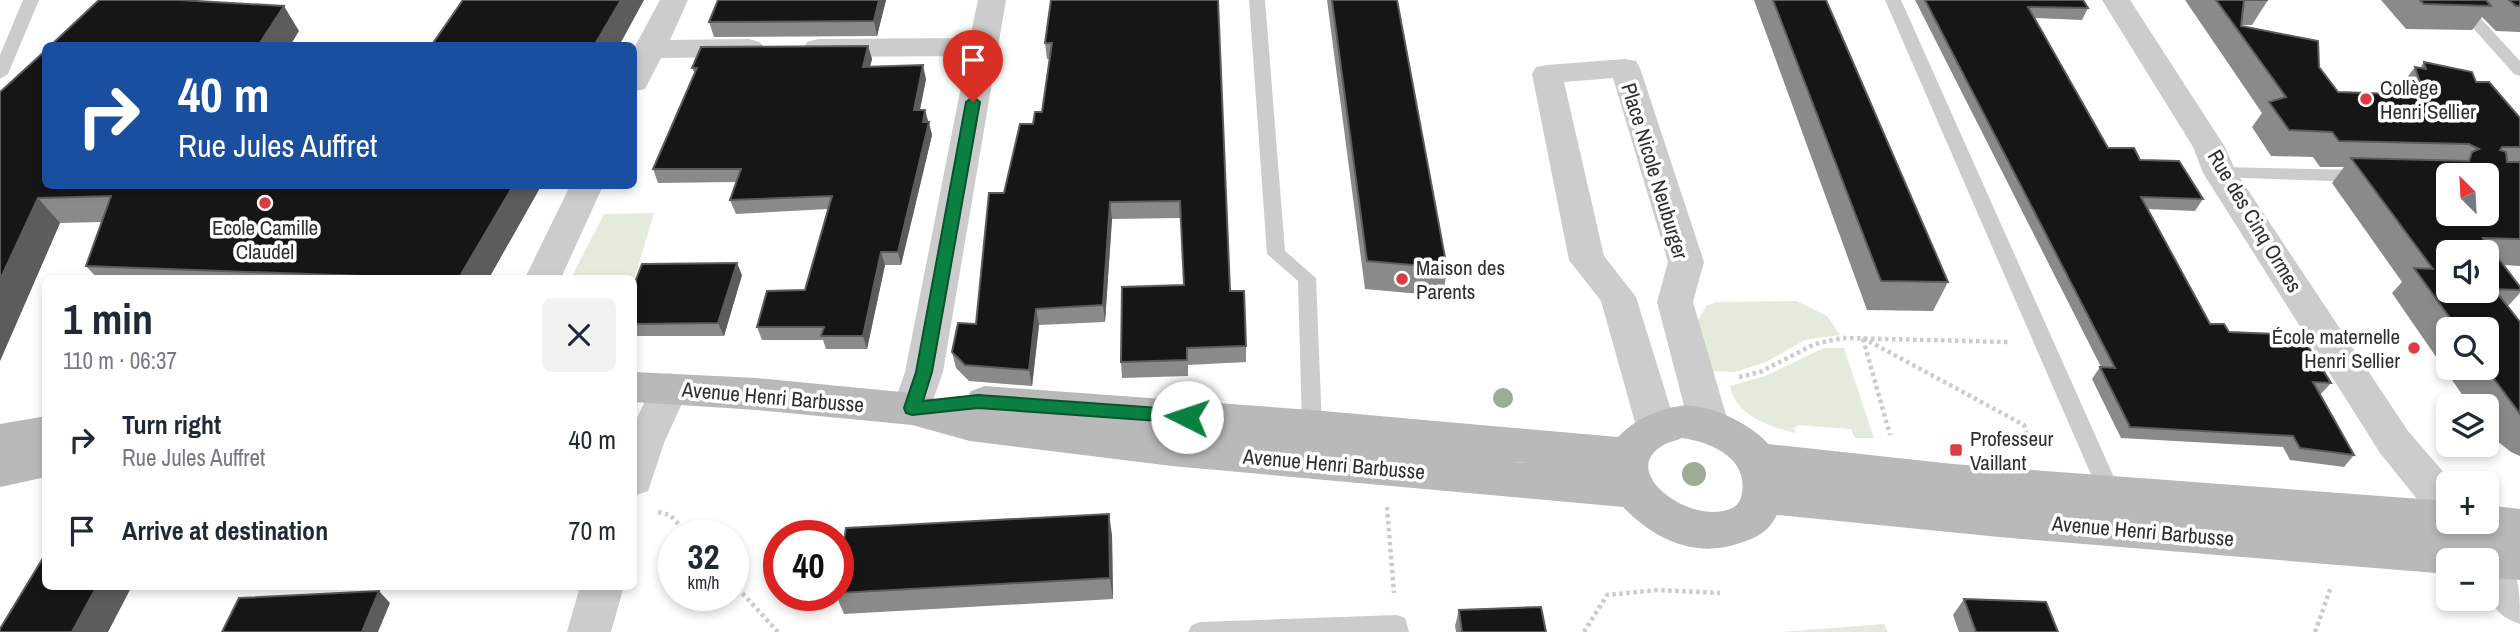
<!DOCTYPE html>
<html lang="en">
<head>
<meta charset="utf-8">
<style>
	:root { --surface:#fff; --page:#f2f2f3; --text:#1f2937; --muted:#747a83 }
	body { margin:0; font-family:"Archivo Narrow",sans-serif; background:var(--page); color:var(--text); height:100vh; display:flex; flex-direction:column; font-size:26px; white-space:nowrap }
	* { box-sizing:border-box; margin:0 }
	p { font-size:23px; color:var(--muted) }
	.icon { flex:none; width:38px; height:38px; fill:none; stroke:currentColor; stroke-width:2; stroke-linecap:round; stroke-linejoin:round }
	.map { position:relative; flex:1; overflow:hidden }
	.sheet { position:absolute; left:42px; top:275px; width:595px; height:315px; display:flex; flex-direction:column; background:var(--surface); border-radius:10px; box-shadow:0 4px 10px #0003 }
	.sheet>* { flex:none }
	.banner { position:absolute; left:42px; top:42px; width:595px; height:147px; border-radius:10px; box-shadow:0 4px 10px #0003; background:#1a4fa0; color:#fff; overflow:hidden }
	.needle { width:46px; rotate:336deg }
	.controls { position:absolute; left:2436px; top:163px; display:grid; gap:14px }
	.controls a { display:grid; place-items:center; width:63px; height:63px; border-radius:10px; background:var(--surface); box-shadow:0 4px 10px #0003; font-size:35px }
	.speed { position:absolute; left:658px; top:520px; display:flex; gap:14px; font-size:35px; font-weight:700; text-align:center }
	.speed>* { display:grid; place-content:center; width:91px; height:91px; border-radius:50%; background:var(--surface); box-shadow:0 4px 10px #0003; line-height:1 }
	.speed small { font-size:18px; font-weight:400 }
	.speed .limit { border:10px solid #d22; background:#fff; color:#111 }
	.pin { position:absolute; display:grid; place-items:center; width:60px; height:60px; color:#fff; margin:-72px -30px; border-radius:50% 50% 50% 0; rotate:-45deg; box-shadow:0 0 7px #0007 }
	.pin .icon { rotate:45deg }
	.me { position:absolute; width:77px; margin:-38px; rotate:274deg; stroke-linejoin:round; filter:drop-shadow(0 0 5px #0008) }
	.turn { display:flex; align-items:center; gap:24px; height:147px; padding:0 21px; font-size:32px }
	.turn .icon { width:91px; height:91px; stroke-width:2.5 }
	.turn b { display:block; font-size:49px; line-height:60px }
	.round { display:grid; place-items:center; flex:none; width:74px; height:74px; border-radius:10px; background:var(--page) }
	.head { display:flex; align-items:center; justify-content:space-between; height:119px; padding:0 21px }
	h1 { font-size:42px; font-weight:800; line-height:52px }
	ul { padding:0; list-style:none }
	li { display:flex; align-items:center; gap:21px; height:91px; padding:0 21px }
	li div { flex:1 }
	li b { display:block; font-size:26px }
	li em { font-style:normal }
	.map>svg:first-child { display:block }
	.green { fill:#e4ebdd }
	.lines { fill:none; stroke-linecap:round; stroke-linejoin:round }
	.path { stroke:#ccc; stroke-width:4.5; stroke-dasharray:3.5 3.5; stroke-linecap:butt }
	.lane { fill:#ccc; fill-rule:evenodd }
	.street { fill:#ccc; fill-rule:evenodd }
	.secondary { fill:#b9b9b9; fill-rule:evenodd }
	.tree { fill:#9fac95 }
	.wall { fill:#8a8a8a; fill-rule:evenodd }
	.shaded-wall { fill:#5c5c5c }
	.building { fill:#161616; stroke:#5c5c5c; stroke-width:2; fill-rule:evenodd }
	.route { fill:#0b8043; stroke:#07532c; stroke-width:2 }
	.poi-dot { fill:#db3b41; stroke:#fff; stroke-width:2.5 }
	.labels { text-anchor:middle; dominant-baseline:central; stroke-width:7; stroke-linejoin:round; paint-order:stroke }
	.poi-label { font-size:21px; fill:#2f2f2f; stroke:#fff; text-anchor:start }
	.street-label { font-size:21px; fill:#2f2f2f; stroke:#fff }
</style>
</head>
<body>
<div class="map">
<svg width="2520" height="632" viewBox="0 0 2520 632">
	<rect width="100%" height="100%" fill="#fff"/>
	<path class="green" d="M654 213 634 280 571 278 604 214Z
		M1797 301 1827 316 1840 335 1805 340 1766 362 1735 372 1711 371 1697 323 1706 306 1717 302Z
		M1824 348H1844L1874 438H1855L1851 429 1799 425 1794 428 1795 433C1768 426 1736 416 1730 386L1765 376Z
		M1884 624 1888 632H1782Z"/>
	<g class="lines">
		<path class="path" d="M1863 338 2024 425 2030 447
			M1863 339 1890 435
			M1739 377 1760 372 1815 344 1842 338 2009 342
			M1387 507 1394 593
			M658 512 670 515 689 536
			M733 583 778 632
			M1584 632 1607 595 1657 590 1720 593
			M2315 632 2331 587"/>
		<path class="lane" d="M23 0H39L8 74 0 79V55Z
			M1249 0H1265L1285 251 1316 278 1322 426 1319 432 1312 434 1305 432 1302 426 1298 281 1267 254Z
			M1885 0H1901L2121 493 2118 499 2110 502 2102 499 2099 493Z
			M2448 0H2464L2520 61V76L2514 74Z
			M2220 167 2363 170 2372 176 2363 182 2214 177 2211 173Z
			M1397 615 1405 618 1409 632H1188L1192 625 1200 622Z"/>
		<path class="street" d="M660 0H688L670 40 749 39 760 42 764 48 760 54 749 57 661 58 645 89 634 91V48Z
			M978 0H1006L943 372 926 420 912 424 898 420 892 409 905 372 967 56 818 57 807 54 803 48 807 42 818 39 970 38Z
			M2102 0H2130L2225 147 2236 172 2408 431 2453 483H2448V522H2456L2448 524 2433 519 2380 453 2203 173 2193 147Z
			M1625 59 1636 61 1640 68 1704 262 1693 302 1729 425 1723 436 1709 440 1695 436 1689 425 1657 302 1668 262 1613 78 1564 82 1604 256 1636 297 1676 426 1670 437 1656 442 1642 437 1636 426 1601 301 1569 260 1532 74 1536 67 1547 65Z
			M570 186H603L561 278H525Z
			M670 373 684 378 689 388 664 443 648 491 634 496V424L656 378Z
			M2487 543C2520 557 2520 588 2520 624 2486 612 2487 592 2487 560H2466L2472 548Z
			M580 586H624L611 632H567Z"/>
		<path class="secondary" d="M634 372 757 378 912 393 968 408 965 402 971 391 985 386 1312 410 1618 437C1633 421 1657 409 1680 406 1706 402 1752 424 1768 444L1953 464 2448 501V522H2487V505L2520 509V580L2487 577V560H2448V574L1999 537 1777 515C1768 532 1758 537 1740 543 1695 559 1654 539 1623 507L1172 466 970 441 912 425 757 410 634 402ZM1160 431 1607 470 1172 432ZM1682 438C1711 442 1748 458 1742 493 1741 500 1738 506 1730 509 1690 525 1618 472 1662 446 1667 442 1676 441 1682 438Z
			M46 416V477L0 487V424Z"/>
	</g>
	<g class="tree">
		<circle cx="1503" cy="398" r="10"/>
		<circle cx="1694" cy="474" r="12"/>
	</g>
	<path class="wall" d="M718 0H886L877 36 714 37 709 22Z
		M1218 0 1230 291 1246 346V362L1188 365V376L1122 378 1121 362 1184 285 1181 218 1112 219 1105 322 1039 325 1032 386 969 381 956 368 952 352 976 324 1004 193 1042 112 1050 59H1047L1045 43Z
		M1327 0H1397L1447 268 1443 296 1365 289Z
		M1754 0H1826L1948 282 1933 311 1867 310Z
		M1915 0H2083L2088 8 2082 20 2035 18 2108 148 2140 160 2203 199 2195 211 2147 209 2210 324 2331 383 2320 395 2354 455 2344 467 2290 460 2283 447 2121 438 2092 379 2100 367H2101Z
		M2185 0H2268L2252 25H2241V26L2319 67 2338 92 2397 94 2396 92 2415 67 2420 68 2424 62 2476 82 2520 118V266L2503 265 2520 287V293L2508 306 2520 322V456L2511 452 2492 437 2487 430V406H2470L2392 293 2402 282 2332 183 2344 167H2320L2313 157 2271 156 2252 127 2262 113ZM2448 329H2487V368H2448Z
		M2381 0H2520V32L2496 31 2482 17 2472 30 2406 29Z
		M868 46 872 59 870 67 926 79 920 110 929 122 932 135 901 265H885L867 349H826L823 340H762L757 327 805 290 828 209 736 214 730 200 737 182 658 183 653 169 695 74 692 68Z
		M0 92 46 186H541L489 278H97L86 266 102 222 60 223 0 361Z
		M742 275 724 336H634V282Z
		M1112 535 1113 599 844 614 836 595H838V577Z
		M1964 599 2058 632H1959L1953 615Z
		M1459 610 1546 632H1456L1455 626Z"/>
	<path class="shaded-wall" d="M621 0H644L619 46H594Z
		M879 0H886L877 36 874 21Z
		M284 6 299 31 290 46H258Z
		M868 46 872 59 866 80 863 67Z
		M923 65 926 79 917 124 914 110Z
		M925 110 932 135 901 265 898 252Z
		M513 186H541L489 278H459Z
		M38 198 60 223 0 361V280Z
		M1110 202 1112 219 1105 322 1103 305Z
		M881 252 885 265 867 349 863 336Z
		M737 263 742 275 724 336 718 323Z
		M1036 309 1039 325 1032 386 1029 370Z
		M1109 514 1112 535 1113 599 1110 578Z
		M97 586H132L108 632H72Z
		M379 591 390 603 378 632H362Z"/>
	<path class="building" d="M99 0H179L284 6 258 46H50Z
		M463 0H621L594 46H431Z
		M718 0H879L874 21 709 22Z
		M1051 0H1218L1230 291H1244L1246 346 1187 348V360L1121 362 1122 287 1184 285 1180 201 1110 202 1103 305 1036 309 1029 370 965 365 952 352 958 323 976 324 989 193H1004L1020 124H1033L1035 112H1042L1052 43H1045Z
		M1332 0H1397L1447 268 1367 261Z
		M1773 0H1826L1948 282 1881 281Z
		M1925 0H2083L2088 8 2028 7 2108 148H2134L2140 160 2179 161 2203 199 2141 197 2210 324H2224L2229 332 2301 335 2331 383 2313 382 2354 455 2300 448 2293 436 2130 427 2100 367 2115 368Z
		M2216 0H2268H2244L2241 26 2318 41 2319 67 2338 92 2424 95 2415 67 2426 69 2424 62 2472 72 2476 82H2489L2520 118V147H2502L2500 150 2506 152 2507 162H2520V239L2483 238 2520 287V290L2494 289 2520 322V414L2486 368H2487V329H2458L2414 268 2433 269 2351 158 2469 161 2472 152 2479 149 2469 144 2339 141 2332 132 2289 130 2269 102 2286 97ZM2448 175H2487V214H2448ZM2448 252H2487V290H2448Z
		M2420 0H2486L2491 6 2424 4Z
		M2509 0H2520V6H2516Z
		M868 46 863 67 923 65 914 110H925L923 122H929L898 252H881L863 336H821L824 327H757L767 291 805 290 832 196 730 200 741 169H653L697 68H692L701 47Z
		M46 50V186H513L459 278H419L86 266 111 196 38 198 0 280V92Z
		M737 263 718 323 634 324V282H635L642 264Z
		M1109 514 1110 578 838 593V577L846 528Z
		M46 553V586H97L72 632H0V629Z
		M379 591 362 632H222L239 598Z
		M1964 599 2046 602 2058 632H1976Z
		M1541 607 1546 632H1462L1459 610Z"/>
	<path class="route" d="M973 97 980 102 932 372 923 401 978 395 1187 410 1193 412 1196 417 1193 422 1187 423 978 408 912 415 906 413 904 408 916 372 966 102Z"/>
	<g class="poi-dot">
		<circle cx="2366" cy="99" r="7"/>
		<circle cx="265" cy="203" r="7"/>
		<circle cx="1402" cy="279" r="7"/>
		<circle cx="2414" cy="348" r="7"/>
		<rect x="1949" y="443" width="14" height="14" rx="3.5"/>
	</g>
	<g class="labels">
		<g class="poi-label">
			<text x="2380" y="87">Collège<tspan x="2380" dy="24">Henri Sellier</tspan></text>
			<text x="265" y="227" text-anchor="middle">Ecole Camille<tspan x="265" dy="24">Claudel</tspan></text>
			<text x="1416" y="267">Maison des<tspan x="1416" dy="24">Parents</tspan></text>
			<text x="2400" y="336" text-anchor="end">École maternelle<tspan x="2400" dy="24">Henri Sellier</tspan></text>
			<text x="1970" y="438">Professeur<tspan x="1970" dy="24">Vaillant</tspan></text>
		</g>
		<g class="street-label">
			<text transform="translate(1655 171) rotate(73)">Place Nicole Neuburger</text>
			<text transform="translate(2255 221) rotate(59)">Rue des Cinq Ormes</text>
			<text transform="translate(773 397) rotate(5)">Avenue Henri Barbusse</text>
			<text transform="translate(1334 464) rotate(5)">Avenue Henri Barbusse</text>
			<text transform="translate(2143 531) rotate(5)">Avenue Henri Barbusse</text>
		</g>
	</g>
</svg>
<div class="controls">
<a><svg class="needle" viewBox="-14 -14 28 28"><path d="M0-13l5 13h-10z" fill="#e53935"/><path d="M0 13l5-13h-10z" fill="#747a83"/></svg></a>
<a><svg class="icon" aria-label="sound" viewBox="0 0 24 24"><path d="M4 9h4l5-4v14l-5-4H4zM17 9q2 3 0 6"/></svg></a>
<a><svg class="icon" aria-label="search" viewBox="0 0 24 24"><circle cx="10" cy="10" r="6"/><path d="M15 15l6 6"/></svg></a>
<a><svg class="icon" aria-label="layers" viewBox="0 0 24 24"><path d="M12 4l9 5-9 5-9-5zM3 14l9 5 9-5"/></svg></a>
<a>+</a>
<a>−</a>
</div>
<div class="speed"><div>32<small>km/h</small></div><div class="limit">40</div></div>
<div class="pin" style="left:973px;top:102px;background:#d93025"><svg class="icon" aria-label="arrive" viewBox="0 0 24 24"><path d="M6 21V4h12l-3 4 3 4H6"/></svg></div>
<svg class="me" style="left:1187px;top:417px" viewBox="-20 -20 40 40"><circle r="19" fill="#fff"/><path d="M0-13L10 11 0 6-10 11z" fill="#0b8043"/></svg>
<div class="banner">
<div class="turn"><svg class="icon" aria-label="right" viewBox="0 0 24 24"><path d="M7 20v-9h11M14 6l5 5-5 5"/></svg><div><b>40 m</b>Rue Jules Auffret</div></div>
</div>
<section class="sheet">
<div class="head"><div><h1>1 min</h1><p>110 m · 06:37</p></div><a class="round"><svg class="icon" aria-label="close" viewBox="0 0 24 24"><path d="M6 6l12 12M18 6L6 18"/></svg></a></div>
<ul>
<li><svg class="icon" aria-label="right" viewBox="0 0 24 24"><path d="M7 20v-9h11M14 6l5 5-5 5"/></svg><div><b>Turn right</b><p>Rue Jules Auffret</p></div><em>40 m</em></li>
<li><svg class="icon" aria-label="arrive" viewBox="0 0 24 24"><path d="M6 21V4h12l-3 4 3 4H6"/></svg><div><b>Arrive at destination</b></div><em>70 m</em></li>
</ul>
</section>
</div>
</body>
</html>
